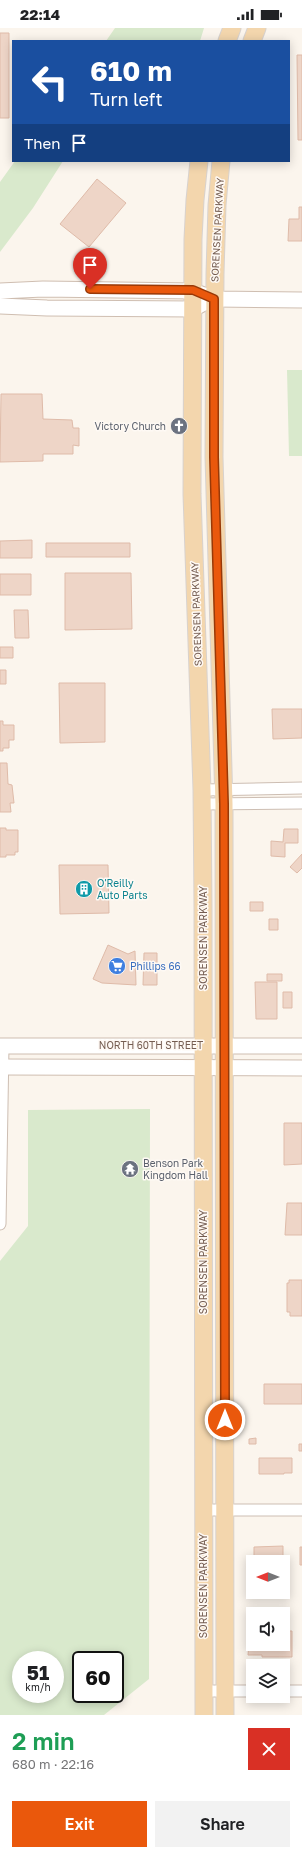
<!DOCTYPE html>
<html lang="en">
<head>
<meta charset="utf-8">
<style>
	:root { --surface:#fff; --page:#f2f2f2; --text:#202124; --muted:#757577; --accent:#ea580c }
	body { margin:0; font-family:"Golos Text",sans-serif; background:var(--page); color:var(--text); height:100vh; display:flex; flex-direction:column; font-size:15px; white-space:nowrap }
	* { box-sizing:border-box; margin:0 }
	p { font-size:13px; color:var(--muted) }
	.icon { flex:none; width:22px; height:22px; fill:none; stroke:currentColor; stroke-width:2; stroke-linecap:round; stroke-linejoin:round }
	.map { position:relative; height:1687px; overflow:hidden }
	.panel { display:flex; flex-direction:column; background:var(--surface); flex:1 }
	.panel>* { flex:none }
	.hud { position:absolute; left:12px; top:12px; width:278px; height:122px; border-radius:0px; box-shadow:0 2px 10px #0003; background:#1a4fa0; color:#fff; overflow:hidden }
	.needle { width:26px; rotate:270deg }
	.fabs { position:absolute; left:246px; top:1527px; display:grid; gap:8px }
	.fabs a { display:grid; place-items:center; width:44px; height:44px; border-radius:0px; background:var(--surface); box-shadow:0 2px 10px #0003; font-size:20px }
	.speed { position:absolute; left:12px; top:1623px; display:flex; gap:8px; font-size:20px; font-weight:700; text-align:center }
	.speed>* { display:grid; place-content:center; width:52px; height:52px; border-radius:50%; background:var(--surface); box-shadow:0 2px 10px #0003; line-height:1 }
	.speed small { font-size:10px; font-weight:400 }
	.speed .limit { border:2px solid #111; border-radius:6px; background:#fff; color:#111 }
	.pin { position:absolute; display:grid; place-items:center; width:34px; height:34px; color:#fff; margin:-41px -17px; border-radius:50% 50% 50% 0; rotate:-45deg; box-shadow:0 0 4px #0007 }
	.pin .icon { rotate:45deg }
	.me { position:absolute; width:44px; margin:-22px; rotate:0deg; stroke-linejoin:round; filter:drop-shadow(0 0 3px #0008) }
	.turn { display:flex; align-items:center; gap:14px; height:84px; padding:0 12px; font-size:18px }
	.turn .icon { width:52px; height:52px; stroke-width:2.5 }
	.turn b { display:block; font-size:28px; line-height:34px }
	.then { display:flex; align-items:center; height:38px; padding:0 12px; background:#0003; gap:8px; font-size:15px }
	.round { display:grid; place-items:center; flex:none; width:42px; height:42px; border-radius:0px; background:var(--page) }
	.headline { display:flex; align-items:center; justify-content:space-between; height:68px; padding:0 12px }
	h1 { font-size:24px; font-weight:600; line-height:30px; color:#1e9e55 }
	.button { display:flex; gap:8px; margin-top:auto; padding:8px 12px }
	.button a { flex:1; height:46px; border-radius:0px; background:var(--accent); color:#fff; font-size:16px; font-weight:600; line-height:46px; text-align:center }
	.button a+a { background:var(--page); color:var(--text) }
	.status { display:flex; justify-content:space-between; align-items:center; height:28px; padding:0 20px; background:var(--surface); direction:ltr }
	.status svg { height:11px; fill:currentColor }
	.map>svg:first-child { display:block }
	.green { fill:#d9e9cc; fill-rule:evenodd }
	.building { fill:#eed5c7; stroke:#dfbba9 }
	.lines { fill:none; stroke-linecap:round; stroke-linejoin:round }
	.street-casing { stroke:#cdbeb3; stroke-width:13 }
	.secondary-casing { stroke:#cfbeb1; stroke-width:17 }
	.primary-casing { stroke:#d8d2ce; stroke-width:19 }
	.street { stroke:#fff; stroke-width:11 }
	.secondary { stroke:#fff; stroke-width:15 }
	.primary { stroke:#f3d6ad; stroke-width:17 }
	.route-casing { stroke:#983908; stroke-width:10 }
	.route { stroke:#ea580c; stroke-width:7 }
	.labels { text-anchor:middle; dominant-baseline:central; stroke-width:3; stroke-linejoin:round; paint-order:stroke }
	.street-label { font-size:10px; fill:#755d51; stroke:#fef9f4 }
	.worship-label { font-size:10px; fill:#5b616d; stroke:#fef9f4; text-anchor:end }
	.culture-label { font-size:10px; fill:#0d838f; stroke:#fef9f4; text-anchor:start }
	.shop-label { font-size:10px; fill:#366cbe; stroke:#fef9f4; text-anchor:start }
</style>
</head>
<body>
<div class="status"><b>22:14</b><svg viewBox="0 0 49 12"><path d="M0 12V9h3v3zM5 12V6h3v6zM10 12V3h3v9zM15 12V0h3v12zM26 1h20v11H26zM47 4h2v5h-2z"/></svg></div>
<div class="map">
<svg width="302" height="1687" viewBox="0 0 302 1687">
	<rect width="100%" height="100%" fill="#fbf5ed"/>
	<path class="green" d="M115 0H204L200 13H106Z
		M15 133H63L33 180 0 224V154Z
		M287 342H302V428H289Z
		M150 1081 149 1651 104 1687H0V1233L28 1198V1082ZM21 1632H55V1666H21ZM81 1632H115V1666H81Z"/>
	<path class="building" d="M0 5H9V90H0Z
		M297 27H302V112H298Z
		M97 151 126 175 89 219 60 196Z
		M299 179H302V213H288L289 191H299Z
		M1 366H42L43 391 72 392 73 400H79V418L73 417V426H43V433L0 434Z
		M32 512V530H0V513Z
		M46 515H130V529H46Z
		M65 545H131L132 601 65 602Z
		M0 546H31V567H0Z
		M14 582H28L29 610H15Z
		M0 619H13V630H0Z
		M0 642H6V656H0Z
		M59 655H105V714L60 715Z
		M272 681H302V710L273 711Z
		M0 693H3V697H14V712H9V720H3V723H0Z
		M0 735H7L8 756 12 757 14 775H10L11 784H0Z
		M0 800H6V802H18V824H15V827H6V829H0Z
		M284 801H298V815H285V829L271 828V813L283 814Z
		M302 826V840L297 845 290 839Z
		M59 837H108L109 885 60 886Z
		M250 874H263V883H250Z
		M269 891H278V902H269Z
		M108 917 128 926 135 923 136 957 102 955 93 951Z
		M144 925H157V957H143Z
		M267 946H282V953H267Z
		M255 954H277V991H256Z
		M283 964H292V980H283Z
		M284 1095H302V1136L284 1137Z
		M287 1175H302V1207H285Z
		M289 1252H302V1288H290V1284H287V1255H289Z
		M264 1356H302V1376H264Z
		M256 1410V1416H249V1411Z
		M299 1416H302V1423H299Z
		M259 1430H292V1445H284V1446H259Z
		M283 1518V1534H254V1519Z
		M300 1519H302V1537H300Z
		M255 1564H266V1568H255Z
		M283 1603H292V1629H262V1627H248L250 1604H253V1616H283Z"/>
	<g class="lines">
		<defs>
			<path id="street" d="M202 762 302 760
				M202 776 302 775
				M0 1196 3 1018
				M203 1482H302
				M204 1663H253
				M283 1663H302"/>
			<path id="secondary" d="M0 263 43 261 193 263 215 271 302 272
				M0 278 47 280 193 281 204 275
				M0 1018H302
				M0 1039 302 1040"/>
			<path id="primary" d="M227 13 232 0
				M252 13 257 0
				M199 133 195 172 193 211 192 466 202 762 203 879 204 1687
				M221 133 217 177 215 246 214 429 224 776 225 1687"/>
		</defs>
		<use href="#street" class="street-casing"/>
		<use href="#secondary" class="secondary-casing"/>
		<use href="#primary" class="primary-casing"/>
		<use href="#street" class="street"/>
		<use href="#secondary" class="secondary"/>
		<use href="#primary" class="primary"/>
	</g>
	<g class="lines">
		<defs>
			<path id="route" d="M90 261 193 262 214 271V429L224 776 225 1392"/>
		</defs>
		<use href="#route" class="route-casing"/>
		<use href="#route" class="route"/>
	</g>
	<defs>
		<symbol id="church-disc" viewBox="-11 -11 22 22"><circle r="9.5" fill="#6b7280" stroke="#fef9f4"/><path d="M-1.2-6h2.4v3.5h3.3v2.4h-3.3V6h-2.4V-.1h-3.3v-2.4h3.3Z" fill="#fff"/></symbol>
		<symbol id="building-disc" viewBox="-11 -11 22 22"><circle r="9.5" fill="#0f9aa8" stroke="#fef9f4"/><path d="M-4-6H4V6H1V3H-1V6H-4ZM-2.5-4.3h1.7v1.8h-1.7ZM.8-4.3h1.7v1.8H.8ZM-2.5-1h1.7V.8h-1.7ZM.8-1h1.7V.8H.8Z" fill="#fff"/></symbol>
		<symbol id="supermarket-disc" viewBox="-11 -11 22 22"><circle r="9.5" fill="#3f7fe0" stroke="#fef9f4"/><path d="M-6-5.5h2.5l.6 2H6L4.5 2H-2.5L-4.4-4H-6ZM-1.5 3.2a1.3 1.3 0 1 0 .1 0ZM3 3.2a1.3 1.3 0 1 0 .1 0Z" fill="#fff"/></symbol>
		<symbol id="temple-disc" viewBox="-11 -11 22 22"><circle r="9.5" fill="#6b7280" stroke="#fef9f4"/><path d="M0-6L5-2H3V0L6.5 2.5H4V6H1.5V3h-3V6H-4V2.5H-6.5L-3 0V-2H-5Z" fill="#fff"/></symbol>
	</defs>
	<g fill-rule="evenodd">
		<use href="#church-disc" x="169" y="388" width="20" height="20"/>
		<use href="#building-disc" x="74" y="851" width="20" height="20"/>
		<use href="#supermarket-disc" x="107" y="928" width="20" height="20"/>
		<use href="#temple-disc" x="120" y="1131" width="20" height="20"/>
	</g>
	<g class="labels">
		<g class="street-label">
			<text transform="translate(217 202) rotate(-87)">SORENSEN PARKWAY</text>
			<text transform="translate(196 586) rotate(-92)">SORENSEN PARKWAY</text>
			<text transform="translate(203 910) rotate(-90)">SORENSEN PARKWAY</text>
			<text x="151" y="1017">NORTH 60TH STREET</text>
			<text transform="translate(203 1234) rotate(-90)">SORENSEN PARKWAY</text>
			<text transform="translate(203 1558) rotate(-90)">SORENSEN PARKWAY</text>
		</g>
		<g class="worship-label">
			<text x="166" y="398">Victory Church</text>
			<text x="143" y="1135" text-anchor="start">Benson Park<tspan x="143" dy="12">Kingdom Hall</tspan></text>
		</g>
		<g class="culture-label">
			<text x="97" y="855">O'Reilly<tspan x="97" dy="12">Auto Parts</tspan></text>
		</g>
		<g class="shop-label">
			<text x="130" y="938">Phillips 66</text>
		</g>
	</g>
</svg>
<div class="fabs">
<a><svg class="needle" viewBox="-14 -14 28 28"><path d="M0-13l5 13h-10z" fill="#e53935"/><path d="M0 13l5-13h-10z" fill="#757577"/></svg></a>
<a><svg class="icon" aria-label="sound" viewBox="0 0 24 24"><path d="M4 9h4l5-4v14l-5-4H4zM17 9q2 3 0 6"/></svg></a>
<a><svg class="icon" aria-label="layers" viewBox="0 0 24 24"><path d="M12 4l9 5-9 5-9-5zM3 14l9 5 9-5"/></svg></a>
</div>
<div class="speed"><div>51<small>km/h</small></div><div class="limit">60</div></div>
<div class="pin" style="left:90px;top:261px;background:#d93025"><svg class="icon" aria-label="arrive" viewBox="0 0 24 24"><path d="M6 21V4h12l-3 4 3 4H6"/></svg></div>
<svg class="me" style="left:225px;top:1392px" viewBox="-20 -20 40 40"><circle r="17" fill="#ea580c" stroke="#fff" stroke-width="3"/><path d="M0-11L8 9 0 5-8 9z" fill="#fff"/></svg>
<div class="hud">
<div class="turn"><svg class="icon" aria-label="left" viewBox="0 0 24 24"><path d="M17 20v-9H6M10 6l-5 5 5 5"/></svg><div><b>610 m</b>Turn left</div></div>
<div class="then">Then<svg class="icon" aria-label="arrive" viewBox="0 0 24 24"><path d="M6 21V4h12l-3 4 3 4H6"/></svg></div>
</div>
</div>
<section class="panel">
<div class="headline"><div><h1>2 min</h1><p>680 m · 22:16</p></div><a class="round" style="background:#d93025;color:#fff"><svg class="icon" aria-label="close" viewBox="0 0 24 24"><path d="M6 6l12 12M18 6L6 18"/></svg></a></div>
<div class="button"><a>Exit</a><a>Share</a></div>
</section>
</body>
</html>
